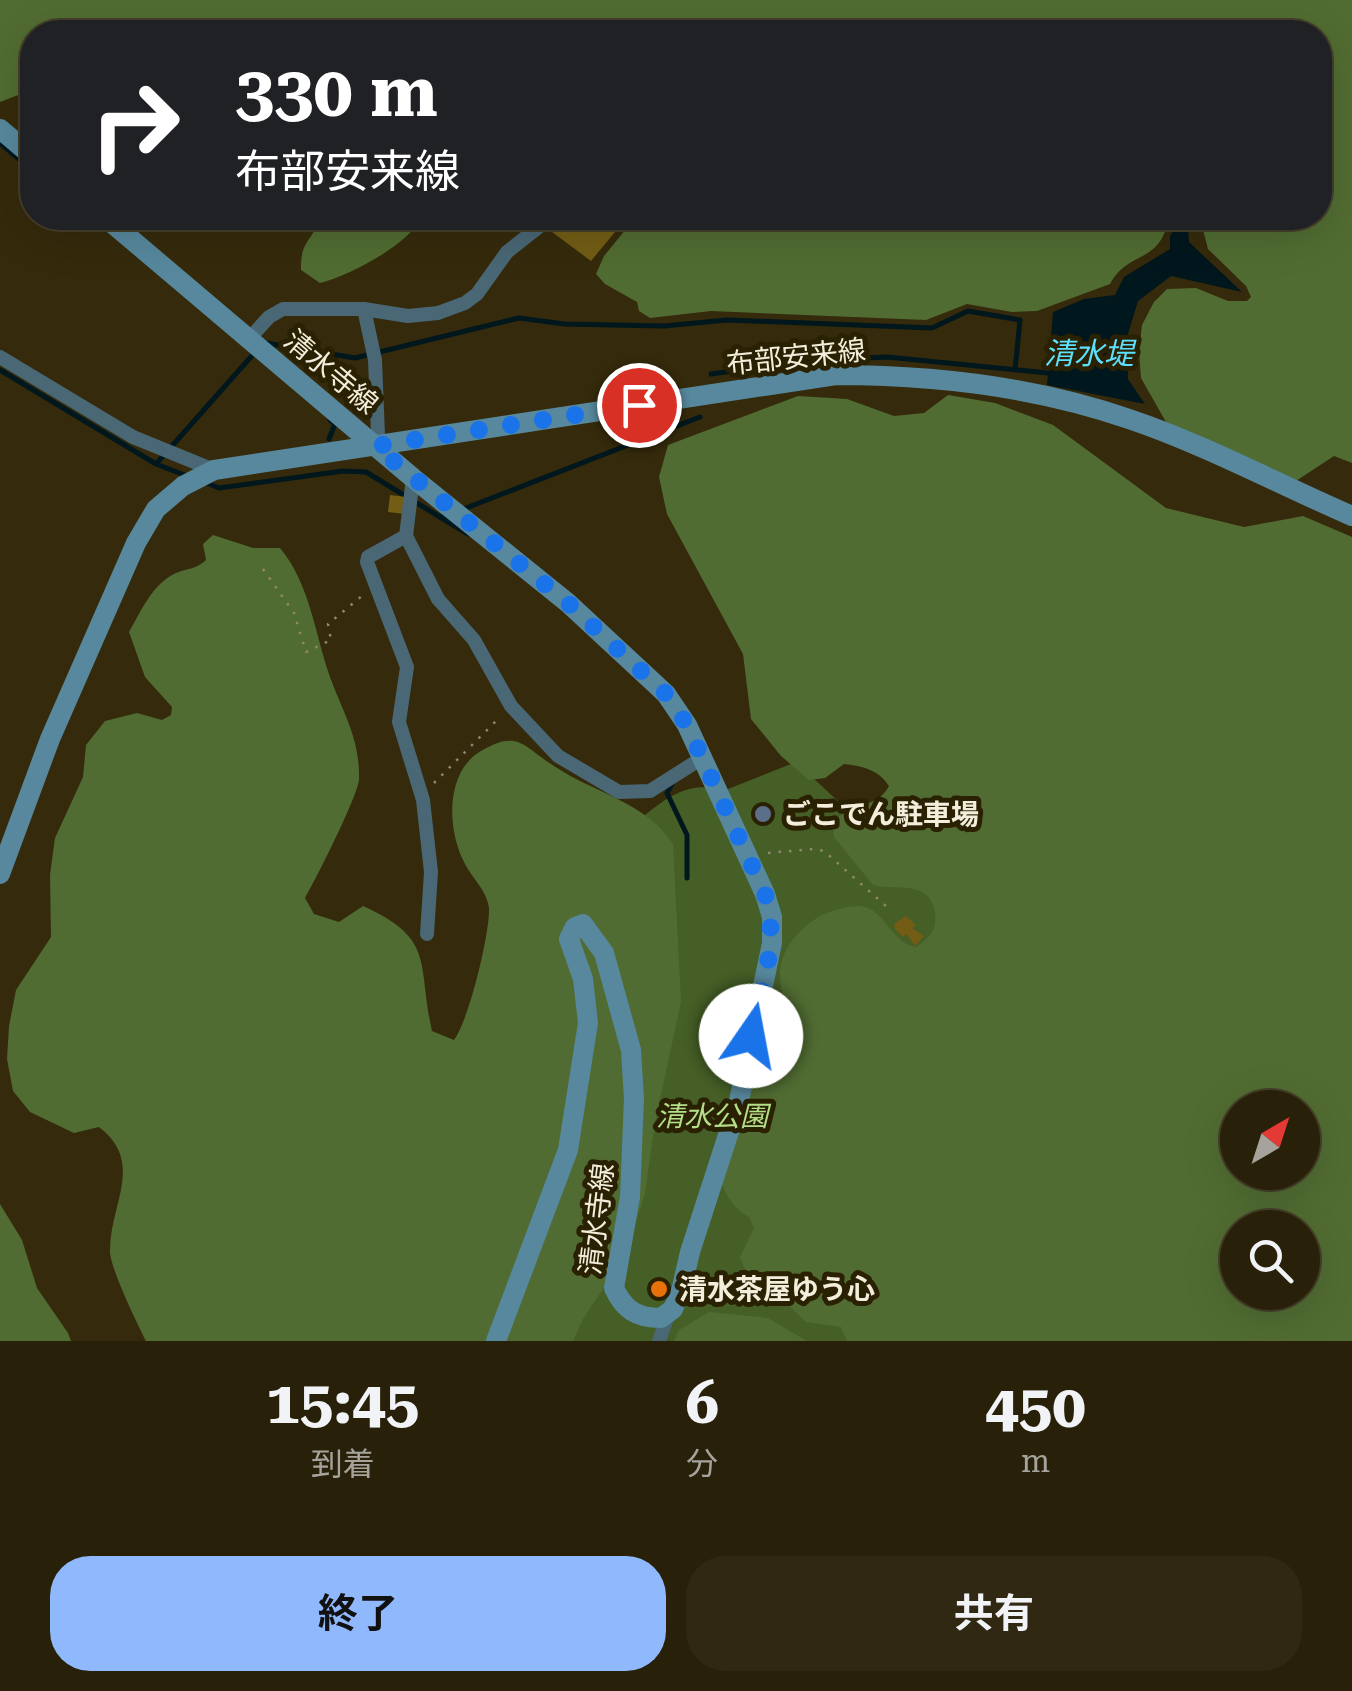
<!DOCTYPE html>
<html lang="ja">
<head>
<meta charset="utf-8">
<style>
	:root { --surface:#282008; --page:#302812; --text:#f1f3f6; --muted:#a5a39c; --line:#443e29; --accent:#90b8fd }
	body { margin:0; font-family:"Roboto Serif","Noto Sans JP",serif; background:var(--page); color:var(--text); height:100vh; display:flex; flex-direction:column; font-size:38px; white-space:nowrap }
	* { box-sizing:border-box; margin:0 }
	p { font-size:32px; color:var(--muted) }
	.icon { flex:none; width:55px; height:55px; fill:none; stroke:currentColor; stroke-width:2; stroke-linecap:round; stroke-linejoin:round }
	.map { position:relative; height:1341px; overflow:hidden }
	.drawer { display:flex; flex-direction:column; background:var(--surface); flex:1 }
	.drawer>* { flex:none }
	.banner { position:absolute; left:20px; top:20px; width:1312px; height:210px; border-radius:40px; box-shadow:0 10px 40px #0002,0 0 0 2px var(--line); background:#202124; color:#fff; overflow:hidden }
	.needle { width:65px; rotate:39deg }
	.fabs { position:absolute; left:1220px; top:1090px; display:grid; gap:20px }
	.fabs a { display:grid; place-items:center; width:100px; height:100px; border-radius:50%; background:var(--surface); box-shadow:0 10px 40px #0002,0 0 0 2px var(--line); font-size:50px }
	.pin { position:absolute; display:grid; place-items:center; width:85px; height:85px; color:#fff; margin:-42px; border:5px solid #fff; border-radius:50%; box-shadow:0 2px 10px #0007 }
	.me { position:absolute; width:110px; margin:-55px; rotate:12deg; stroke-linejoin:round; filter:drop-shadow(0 0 8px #0008) }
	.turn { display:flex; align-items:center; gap:35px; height:210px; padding:0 50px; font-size:45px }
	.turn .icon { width:130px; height:130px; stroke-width:2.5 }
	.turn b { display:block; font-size:70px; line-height:85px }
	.eta { display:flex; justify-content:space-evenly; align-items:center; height:170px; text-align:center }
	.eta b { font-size:60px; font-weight:700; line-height:70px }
	.primary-button { display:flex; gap:20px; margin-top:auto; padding:20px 50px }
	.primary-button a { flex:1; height:115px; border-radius:40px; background:var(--accent); color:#111; font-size:40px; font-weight:700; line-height:115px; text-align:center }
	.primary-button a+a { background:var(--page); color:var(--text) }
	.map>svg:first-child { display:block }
	.green { fill:#455f26 }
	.forest { fill:#516c32; fill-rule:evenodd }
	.water { fill:#00171d }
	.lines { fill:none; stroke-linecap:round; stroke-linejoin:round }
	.stream { stroke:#00171d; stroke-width:5 }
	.building { fill:#735d15 }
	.path { stroke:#90876e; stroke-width:2.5; stroke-dasharray:2.5 8; stroke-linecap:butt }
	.street { stroke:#496774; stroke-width:14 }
	.secondary { stroke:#57889d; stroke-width:20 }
	.route { stroke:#1a73e8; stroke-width:18; stroke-dasharray:0 32.4 }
	.service-dot { fill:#5c6f8a; stroke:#2a2102; stroke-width:4 }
	.food-dot { fill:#e8710a; stroke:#2a2102; stroke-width:4 }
	.labels { text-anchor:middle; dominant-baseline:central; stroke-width:10; stroke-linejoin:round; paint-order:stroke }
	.street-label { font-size:28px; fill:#f3eddb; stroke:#2a2102 }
	.poi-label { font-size:28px; font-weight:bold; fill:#f3eddb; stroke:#2a2102; text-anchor:start }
	.park-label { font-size:28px; font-style:italic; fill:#b4df89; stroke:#2a2102 }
	.water-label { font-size:30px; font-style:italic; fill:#5ddffe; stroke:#2a2102 }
</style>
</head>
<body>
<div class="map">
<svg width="1352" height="1341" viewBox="0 0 1352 1341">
	<rect width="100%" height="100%" fill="#352a0b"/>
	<path class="green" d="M796 762 855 817 946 886 901 1341H400L629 828C658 805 685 777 723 791Z"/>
	<path class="forest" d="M0 0H1352V463L1334 456 1296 481 1166 422 1141 378 1139 351 1142 325 1154 302 1167 289 1196 288 1228 301H1247L1251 297 1246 286 1208 249 1200 218H1320V32H32V99L21 94 0 102Z
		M318 218H421C408 245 349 276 320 283L301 270C300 238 315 241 318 218Z
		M635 218H1169C1159 266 1129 249 1110 284L1037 311 1012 312 967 304 926 320 711 311 650 318 639 311 637 302 605 284 596 274 604 256Z
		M948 395 995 403 1053 425 1166 508 1244 527 1303 516 1352 537V1341H847L841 1327 806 1322 787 1304 768 1295 750 1280 740 1257 754 1228 749 1217C734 1210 727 1196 720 1180L755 1046 767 1031 782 1023C788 1005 781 995 780 977 778 949 805 920 830 912 842 908 856 903 868 908 888 917 893 943 916 947 930 937 937 931 935 913 930 879 897 891 873 885L834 837 832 824C848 803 877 809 889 786 879 770 862 766 844 764L825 778 809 780 781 756 751 719 743 654 667 514 659 477 668 445 798 396 847 399 894 416 924 413ZM1238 1108H1302V1172H1238ZM1238 1228H1302V1292H1238Z
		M213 535 253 548H280C310 584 315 634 330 677 343 713 360 738 359 779 359 794 315 881 305 898L314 914 339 922 363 906C436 939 417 963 432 1031L454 1040C469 1020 490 933 489 908 487 890 471 877 464 862 447 829 445 772 481 751 518 729 523 746 554 766 594 793 646 802 673 844L681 1002 655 1123 645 1194 624 1257 583 1319 573 1341H146C137 1323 111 1270 110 1252 109 1205 146 1163 99 1127L74 1133 30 1112 13 1091 7 1059 9 1026 16 990 51 937 50 875 55 838 83 777 86 745 105 721 137 713 162 720 171 715 172 707 145 677 129 632C142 610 152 584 176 573 188 568 195 570 206 560L203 544Z
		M0 1204 22 1240 37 1288 68 1333 71 1341H0Z
		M709 1312 768 1318 807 1341H674L679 1330Z"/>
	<path class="water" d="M1182 218H1187L1189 242 1242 292 1171 276 1138 301 1127 337 1128 379 1145 404 1047 385 1053 312 1084 299 1115 295 1124 277 1170 249V236Z"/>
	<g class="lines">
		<path class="stream" d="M0 143 32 170
			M90 218 104 229
			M266 343 355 358 519 318 564 324 664 326 727 320 932 328 968 311 1020 320 1015 370
			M0 370 156 464 187 476
			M711 374 803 361 887 357 1048 373
			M329 439 335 424 330 420
			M156 464 257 350
			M207 483 219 488 343 471 366 472 440 517 450 514
			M461 510 700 417
			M440 517 468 534
			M673 782 667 793 687 835V878"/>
	</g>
	<path class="building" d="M560 218H610L620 226 591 261 548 229Z
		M390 495 406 497 404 514 388 512Z
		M906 916 916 925 912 928 924 936 915 946 907 934 903 937 894 928 895 923Z"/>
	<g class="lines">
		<path class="path" d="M263 569 294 613 306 652 331 640 328 624 362 596
			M434 783 499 718
			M768 853 813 849 824 851 887 907"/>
		<path class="street" d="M364 309 375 360 378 435 375 446
			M249 339 269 317 283 309H364L408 316 438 313 465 303 477 294 507 252 550 218
			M0 357 133 437 214 470
			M413 478 406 536 368 557 367 562 407 667 399 722 423 800 431 872 427 934
			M406 536 438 599 474 640 511 706 558 756 619 792 650 791 702 758
			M659 1341 668 1315"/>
		<path class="secondary" d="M0 129 32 156
			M106 218 413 478 568 603 666 694 687 725 765 894 772 917V943L739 1101 690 1252 681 1291 673 1309 661 1318C637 1318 624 1310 614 1288L630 1197 634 1099 631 1050 604 953 583 924 575 927 569 939 583 979 588 1023 568 1150 496 1341
			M0 874 50 739 136 543 156 509 183 486 214 470 836 375C933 375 1036 387 1129 419 1206 445 1278 484 1352 516"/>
	</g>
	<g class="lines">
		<path class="route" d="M639 405 375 446 568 603 666 694 687 725 765 894C780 942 761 989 751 1036"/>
	</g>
	<circle class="service-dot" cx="763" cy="814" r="10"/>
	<circle class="food-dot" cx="659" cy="1289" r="10"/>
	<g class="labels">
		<g class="street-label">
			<text transform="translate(796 357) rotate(-6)">布部安来線</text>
			<text transform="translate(331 372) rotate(40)">清水寺線</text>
			<text transform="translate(597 1219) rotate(-83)">清水寺線</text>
		</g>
		<g class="poi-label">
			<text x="783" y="814">ごこでん駐車場</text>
			<text x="679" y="1289">清水茶屋ゆう心</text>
		</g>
		<g class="park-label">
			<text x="712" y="1116">清水公園</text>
		</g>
		<g class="water-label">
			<text x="1089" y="353">清水堤</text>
		</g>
	</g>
</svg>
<div class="fabs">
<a><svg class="needle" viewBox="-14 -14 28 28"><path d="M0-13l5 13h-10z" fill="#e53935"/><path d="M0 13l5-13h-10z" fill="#a5a39c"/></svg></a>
<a><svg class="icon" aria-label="search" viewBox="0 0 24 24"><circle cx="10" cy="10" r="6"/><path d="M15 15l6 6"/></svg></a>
</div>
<div class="pin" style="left:639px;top:405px;background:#d93025"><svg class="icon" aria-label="arrive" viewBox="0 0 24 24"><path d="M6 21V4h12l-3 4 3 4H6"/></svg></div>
<svg class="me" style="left:751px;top:1036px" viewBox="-20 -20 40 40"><circle r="19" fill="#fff"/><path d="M0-13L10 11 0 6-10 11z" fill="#1a73e8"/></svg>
<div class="banner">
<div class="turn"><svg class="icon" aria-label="right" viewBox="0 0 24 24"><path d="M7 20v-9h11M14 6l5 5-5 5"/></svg><div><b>330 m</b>布部安来線</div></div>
</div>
</div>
<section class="drawer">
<div class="eta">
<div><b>15:45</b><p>到着</p></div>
<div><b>6</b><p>分</p></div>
<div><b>450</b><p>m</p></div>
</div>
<div class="primary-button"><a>終了</a><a>共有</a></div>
</section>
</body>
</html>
